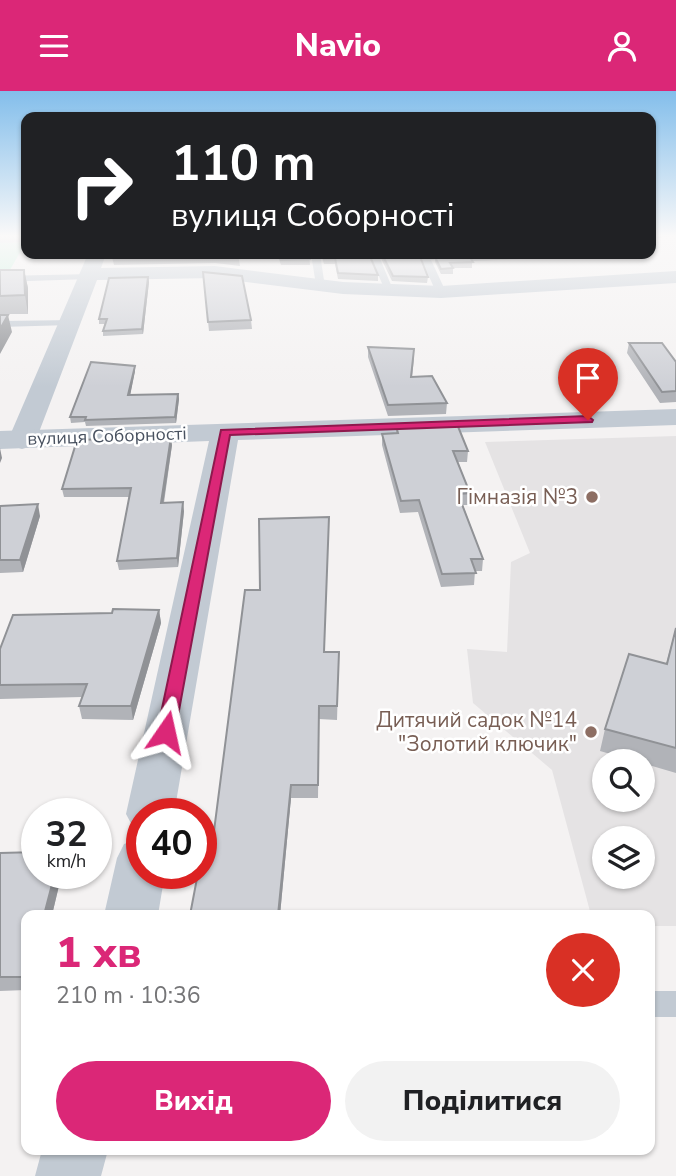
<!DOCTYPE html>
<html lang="uk">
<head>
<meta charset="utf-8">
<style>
	:root { --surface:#fff; --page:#f2f2f2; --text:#202124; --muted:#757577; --accent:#db2777 }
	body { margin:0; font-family:"Nunito Sans",sans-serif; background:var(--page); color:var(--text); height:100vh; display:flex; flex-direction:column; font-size:26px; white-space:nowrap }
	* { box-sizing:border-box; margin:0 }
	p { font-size:23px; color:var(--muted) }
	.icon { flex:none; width:38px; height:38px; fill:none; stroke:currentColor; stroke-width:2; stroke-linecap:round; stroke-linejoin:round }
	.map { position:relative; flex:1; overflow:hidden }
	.drawer { position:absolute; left:21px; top:819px; width:634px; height:245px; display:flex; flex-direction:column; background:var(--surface); border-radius:14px; box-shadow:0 2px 5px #0004 }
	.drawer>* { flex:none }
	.guide { position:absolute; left:21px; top:21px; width:635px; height:147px; border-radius:14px; box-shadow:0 2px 5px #0004; background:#202124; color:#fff; overflow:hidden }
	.fabs { position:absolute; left:592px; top:658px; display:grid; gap:14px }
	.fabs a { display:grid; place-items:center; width:63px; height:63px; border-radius:50%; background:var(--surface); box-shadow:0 2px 5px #0004; font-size:35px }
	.speed { position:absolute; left:21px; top:707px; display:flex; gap:14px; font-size:35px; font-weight:700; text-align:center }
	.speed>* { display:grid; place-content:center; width:91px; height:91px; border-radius:50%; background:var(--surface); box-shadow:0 2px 5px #0004; line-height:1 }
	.speed small { font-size:18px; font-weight:400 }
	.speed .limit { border:10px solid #d22; background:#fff; color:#111 }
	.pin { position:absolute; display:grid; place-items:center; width:60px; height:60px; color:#fff; margin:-72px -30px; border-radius:50% 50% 50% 0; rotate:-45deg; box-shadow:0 0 7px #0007 }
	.pin .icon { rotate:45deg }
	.me { position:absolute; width:77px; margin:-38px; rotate:11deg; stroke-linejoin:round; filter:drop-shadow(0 0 5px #0008) }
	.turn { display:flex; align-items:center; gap:24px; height:147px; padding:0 35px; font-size:32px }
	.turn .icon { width:91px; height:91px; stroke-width:2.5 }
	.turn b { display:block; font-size:49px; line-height:60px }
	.round { display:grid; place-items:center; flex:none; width:74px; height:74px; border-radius:37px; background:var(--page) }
	.summary { display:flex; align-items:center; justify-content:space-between; height:119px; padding:0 35px }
	h1 { font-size:42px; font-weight:800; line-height:52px; color:var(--accent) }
	.primary-button { display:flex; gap:14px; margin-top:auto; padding:14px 35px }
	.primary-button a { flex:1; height:80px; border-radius:42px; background:var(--accent); color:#fff; font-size:28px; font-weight:800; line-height:80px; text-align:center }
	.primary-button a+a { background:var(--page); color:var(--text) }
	header { display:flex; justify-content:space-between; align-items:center; height:91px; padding:0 35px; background:var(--accent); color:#fff; font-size:32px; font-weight:800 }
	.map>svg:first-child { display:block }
	.education { fill:#e5e3e4; fill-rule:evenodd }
	.green { fill:#c1f1da }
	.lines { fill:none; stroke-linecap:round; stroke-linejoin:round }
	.service { fill:#c2cad3; fill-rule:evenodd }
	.minor { fill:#c2cad3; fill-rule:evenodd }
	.tertiary { fill:#c2cad3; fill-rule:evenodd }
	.wall { fill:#b1b3b8 }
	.shaded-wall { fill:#909296 }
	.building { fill:#ced0d6; stroke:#909296; stroke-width:2 }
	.route { fill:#db2777; stroke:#8e194d; stroke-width:2 }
	.education-dot { fill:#8d6e63; stroke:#fff; stroke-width:2.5 }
	.labels { text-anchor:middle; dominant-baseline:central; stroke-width:5; stroke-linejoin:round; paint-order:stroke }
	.far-street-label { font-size:18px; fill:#495260; stroke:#fff }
	.education-label { font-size:21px; fill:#785e54; stroke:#fff; text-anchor:end }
</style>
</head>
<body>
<header><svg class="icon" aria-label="menu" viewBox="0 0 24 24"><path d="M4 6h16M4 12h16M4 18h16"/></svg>Navio<svg class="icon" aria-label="person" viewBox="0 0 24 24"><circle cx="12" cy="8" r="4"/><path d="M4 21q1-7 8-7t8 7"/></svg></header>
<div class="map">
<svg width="676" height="1085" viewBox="0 0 676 1085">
	<rect width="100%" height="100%" fill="#f4f2f2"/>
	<path class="education" d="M676 345V835H649V824H591L552 679 473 612 467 558 507 561 511 471 530 462 485 351ZM604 670H642V709H604ZM604 747H642V786H604Z"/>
	<path class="green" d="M26 151 7 184 0 185V152Z"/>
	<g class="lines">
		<path class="service" d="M311 163H320L325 196 316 194Z
			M369 163H378L394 201 385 199Z
			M419 163H492L431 169 446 201 441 204 436 201Z
			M92 183 89 188 0 191V185Z
			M74 229 76 231 70 234 0 236V230Z
			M649 900H676V926H649Z"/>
		<path class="minor" d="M0 144H26V151L0 152Z
			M88 163H106L101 177 215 175 343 191 441 195 676 180V192L441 207 343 203 215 187 97 189 36 349 32 355 22 358 12 355 8 349Z"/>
		<path class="tertiary" d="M676 318V334L238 349 174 723H142V739L133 736 126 723 209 350 0 358V340Z
			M142 747V782H165L158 824H104L117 767 124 753Z
			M42 1059H108L101 1085H35Z"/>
	</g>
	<path class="wall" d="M238 163 240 175 215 172 114 174 112 166Z
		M277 163H309L310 174H281Z
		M321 163H369L378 184V190L338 188 335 173H324Z
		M379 163H419L428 186 427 192 392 190Z
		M456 163H545V167L472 170V177H453V183H441L435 171V166Z
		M0 179H24L28 197V223H0Z
		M203 181 251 229 252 238 209 240Z
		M148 186 149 191 143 243 103 245V240L105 233H99V228Z
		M629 252 676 271V311L660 312 627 262Z
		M368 256 414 268 412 286 447 312 446 323 388 325 368 266Z
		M135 280 130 304 178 303 179 308 176 332 86 335 85 331 71 332 70 326Z
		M396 335 468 360 467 371H458L470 402 469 414H463L483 468 482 480H475L474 494 441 496 418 421 400 422 382 354V343H396Z
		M172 354 164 412 184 420 178 476 119 479 117 470 129 406H64L62 398Z
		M0 415 40 425 23 481 0 482Z
		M159 519 161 532 133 629 82 628 79 615 82 606 0 608V558L112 522Z
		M676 536V682L642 672V670H635L600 660 605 638 666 573Z
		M325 561H339L337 629 319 628 318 707H291L280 824H190L214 740Z
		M0 762 37 782H62L52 824H26V899L0 900Z"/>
	<path class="shaded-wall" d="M657 144H676V145L657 147Z
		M24 179 28 197V223L25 204Z
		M148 186 149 191 143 243 142 238Z
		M8 224 12 241 0 263V238Z
		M135 275V280L129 310 128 304Z
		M178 303 179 308 176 332 175 326Z
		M171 346 172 354 162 421 161 412Z
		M0 357 2 367 0 372Z
		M183 411 184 420 178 476 177 467Z
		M38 413 40 425 23 481 20 469Z
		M159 519 161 532 133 629 131 615Z
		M291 694V707L280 824H278Z
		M55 782H62L52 824H44Z"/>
	<path class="building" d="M113 163H238L239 167 214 164 112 166Z
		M279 163H309L310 168 281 169Z
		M323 163H369L378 184 338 182 335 167 324 168Z
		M382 163H419L428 186 393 185Z
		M456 163H513L469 165 473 171 450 172 453 177 441 178 435 166Z
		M0 179H24L25 204 0 205Z
		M203 181 242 185 251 229 208 231Z
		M148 186 142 238 103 240 107 228H99L109 187Z
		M0 224H8L0 238Z
		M629 252H662L676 271V300L662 301Z
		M368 256 414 258 411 286 432 285 447 312 388 314Z
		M91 271 135 275 128 304 178 303 175 326 85 329 86 326H70Z
		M457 333 468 360H453L470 402 458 403 483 468H471L476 482 442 483 419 409 401 410 382 343 398 342 396 335Z
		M171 346 161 412 183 411 177 467 117 470 131 397 62 398 77 349Z
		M38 413 20 469H0V415Z
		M329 426 324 561H339L337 615H319L318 694H291L278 824H190L198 782H201V766L206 740H214L245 499H260L259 428Z
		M113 518 159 519 131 615H79L87 593 0 594V558L13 524 112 522Z
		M676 537V657L605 638 629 563 667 573Z
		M37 761V782H55L44 824H26V886H0V762Z"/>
	<linearGradient id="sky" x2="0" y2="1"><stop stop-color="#83beeb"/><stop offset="0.49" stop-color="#faf9f9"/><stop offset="1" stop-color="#faf9f9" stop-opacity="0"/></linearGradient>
	<rect width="676" height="296" fill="url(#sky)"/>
	<path class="route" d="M588 325 593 329 592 331 230 344 175 641 173 645H160L157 641 221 339Z"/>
	<g class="education-dot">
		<circle cx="592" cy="406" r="7"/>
		<circle cx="591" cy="641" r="7"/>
	</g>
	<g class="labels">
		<g class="far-street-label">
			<text transform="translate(107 345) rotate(-2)">вулиця Соборності</text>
		</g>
		<g class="education-label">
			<text x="578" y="406">Гімназія №3</text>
			<text x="577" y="629">Дитячий садок №14<tspan x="577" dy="24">"Золотий ключик"</tspan></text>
		</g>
	</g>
</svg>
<div class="fabs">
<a><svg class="icon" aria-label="search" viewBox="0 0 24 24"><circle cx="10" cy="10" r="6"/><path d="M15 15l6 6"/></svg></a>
<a><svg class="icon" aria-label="layers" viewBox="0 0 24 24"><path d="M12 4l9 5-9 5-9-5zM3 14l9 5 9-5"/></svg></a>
</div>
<div class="speed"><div>32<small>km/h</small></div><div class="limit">40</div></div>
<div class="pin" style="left:588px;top:329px;background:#d93025"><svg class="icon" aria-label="arrive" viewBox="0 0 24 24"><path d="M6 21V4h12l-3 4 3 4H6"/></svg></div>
<svg class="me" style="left:166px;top:641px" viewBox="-20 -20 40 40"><path d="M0-17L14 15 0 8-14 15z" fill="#db2777" stroke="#fff" stroke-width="4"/></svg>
<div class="guide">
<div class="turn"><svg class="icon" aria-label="right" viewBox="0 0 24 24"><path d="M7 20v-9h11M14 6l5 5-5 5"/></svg><div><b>110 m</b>вулиця Соборності</div></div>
</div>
<section class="drawer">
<div class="summary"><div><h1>1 хв</h1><p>210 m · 10:36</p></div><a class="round" style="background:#d93025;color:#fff"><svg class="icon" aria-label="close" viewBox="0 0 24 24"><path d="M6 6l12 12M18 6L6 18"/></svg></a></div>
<div class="primary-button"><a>Вихід</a><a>Поділитися</a></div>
</section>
</div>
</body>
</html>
